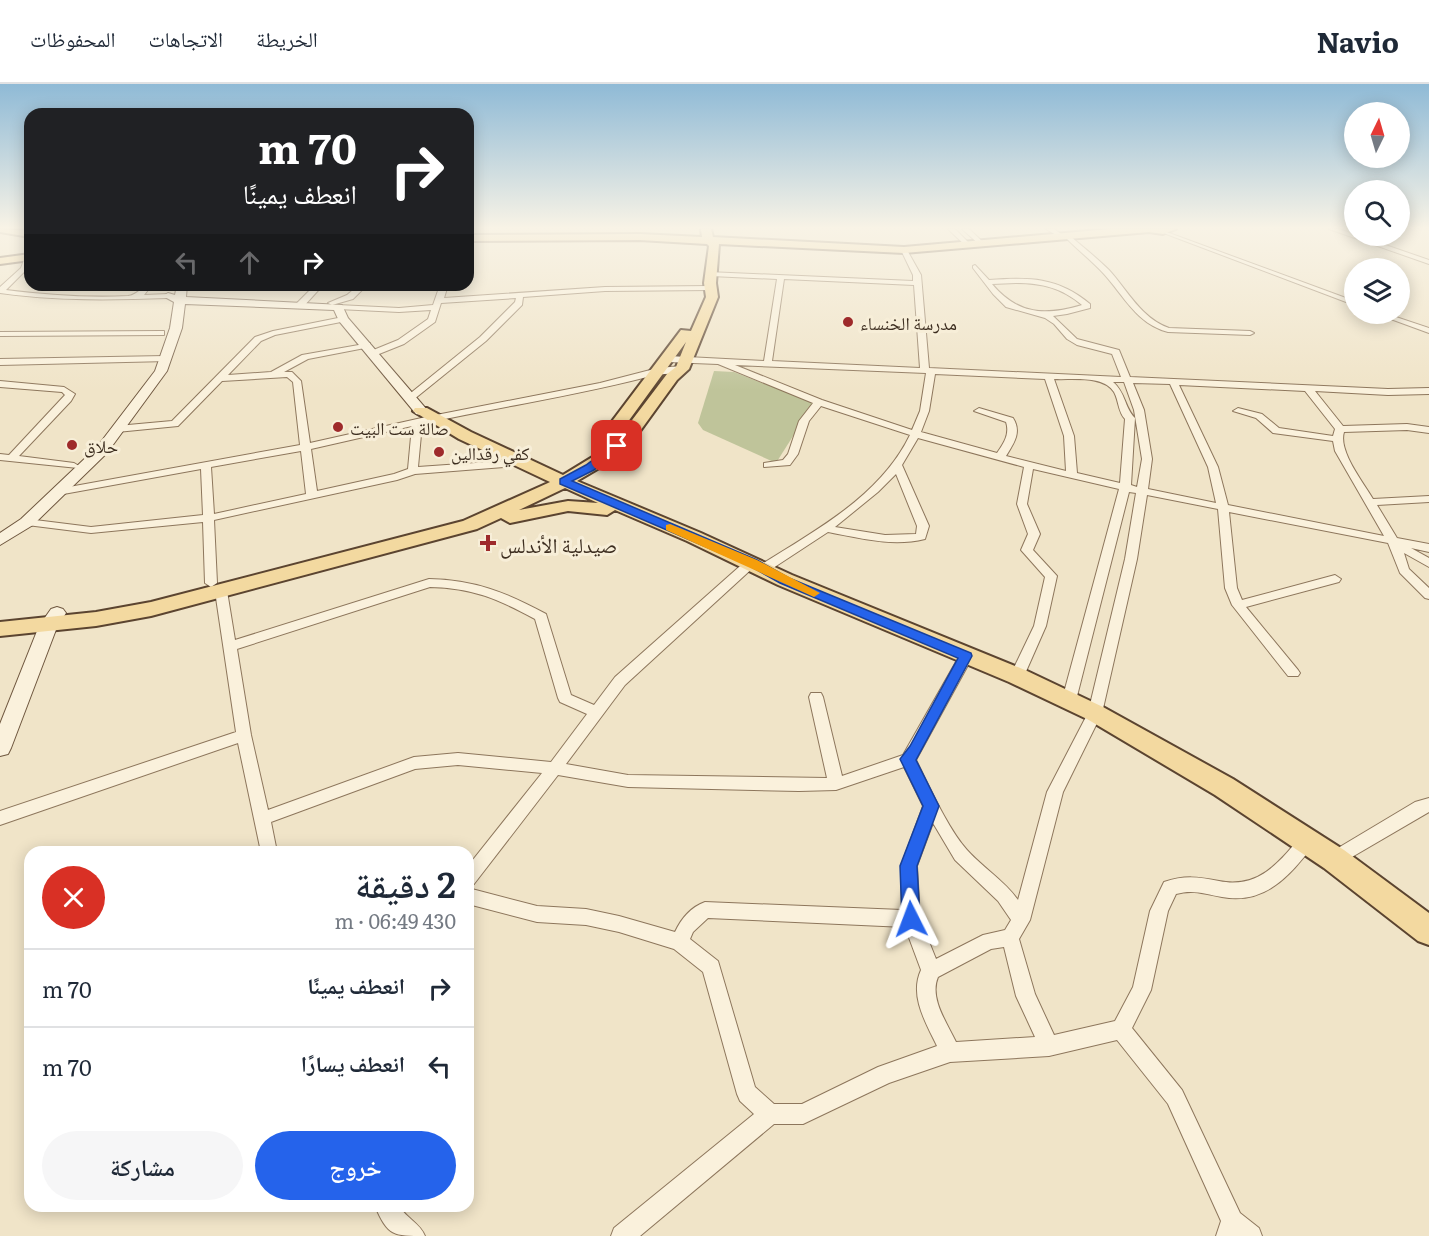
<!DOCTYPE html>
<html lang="ar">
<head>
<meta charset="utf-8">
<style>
	:root { --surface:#fff; --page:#f6f6f7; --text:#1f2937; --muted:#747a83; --line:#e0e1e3; --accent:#2563eb }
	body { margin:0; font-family:Literata,"Noto Naskh Arabic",serif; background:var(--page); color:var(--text); direction:rtl; height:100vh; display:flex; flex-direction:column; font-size:22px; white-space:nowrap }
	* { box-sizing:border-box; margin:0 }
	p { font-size:20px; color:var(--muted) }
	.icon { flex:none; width:33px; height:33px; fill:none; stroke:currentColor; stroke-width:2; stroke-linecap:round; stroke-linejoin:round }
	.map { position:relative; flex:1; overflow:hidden; direction:ltr }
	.sheet { position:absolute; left:24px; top:762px; width:450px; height:366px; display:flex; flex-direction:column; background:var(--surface); border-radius:18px; box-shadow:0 3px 15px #0003; direction:rtl }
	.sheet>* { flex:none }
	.guide { position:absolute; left:24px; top:24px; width:450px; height:183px; border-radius:18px; box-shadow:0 3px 15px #0003; direction:rtl; background:#202124; color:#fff; overflow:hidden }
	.needle { width:39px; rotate:5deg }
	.buttons { position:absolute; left:1344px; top:18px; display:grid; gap:12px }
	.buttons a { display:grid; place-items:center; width:66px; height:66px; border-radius:50%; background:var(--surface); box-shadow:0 3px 15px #0003; font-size:30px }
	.pin { position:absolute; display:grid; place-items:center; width:51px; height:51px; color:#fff; margin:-26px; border-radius:12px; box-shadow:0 3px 9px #0006 }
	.me { position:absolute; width:66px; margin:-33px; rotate:357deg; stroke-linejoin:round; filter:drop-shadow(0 0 4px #0008) }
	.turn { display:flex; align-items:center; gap:21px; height:126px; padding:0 18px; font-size:27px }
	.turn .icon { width:78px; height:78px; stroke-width:2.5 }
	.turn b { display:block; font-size:42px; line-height:51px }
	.lanes { display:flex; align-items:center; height:57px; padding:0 18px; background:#0003; justify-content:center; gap:30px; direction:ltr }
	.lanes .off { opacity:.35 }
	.round { display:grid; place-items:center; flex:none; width:63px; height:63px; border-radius:32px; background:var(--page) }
	.head { display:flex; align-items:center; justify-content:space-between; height:102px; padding:0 18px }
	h1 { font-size:36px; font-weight:600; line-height:45px }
	.cta { display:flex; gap:12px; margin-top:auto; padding:12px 18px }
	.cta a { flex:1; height:69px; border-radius:36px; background:var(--accent); color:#fff; font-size:24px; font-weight:600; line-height:69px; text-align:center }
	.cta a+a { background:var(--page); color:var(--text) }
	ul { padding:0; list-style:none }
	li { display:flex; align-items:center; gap:18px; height:78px; padding:0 18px; border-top:2px solid var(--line) }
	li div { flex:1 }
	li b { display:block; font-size:22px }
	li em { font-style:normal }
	header { display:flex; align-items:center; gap:36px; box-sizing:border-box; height:84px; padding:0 30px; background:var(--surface); border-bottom:2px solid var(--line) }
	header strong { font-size:28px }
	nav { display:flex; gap:33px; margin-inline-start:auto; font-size:21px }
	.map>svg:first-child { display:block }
	.cemetery { fill:#bfc49a }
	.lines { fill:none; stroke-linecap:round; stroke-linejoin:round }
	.street-casing { stroke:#8d765c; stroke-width:2 }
	.secondary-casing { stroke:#6f573f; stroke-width:2 }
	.primary-casing { stroke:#5b4430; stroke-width:4 }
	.street { fill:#faf1dc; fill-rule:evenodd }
	.secondary { fill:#faf1dc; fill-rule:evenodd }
	.primary { fill:#f3d9a0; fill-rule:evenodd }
	.route { fill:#2563eb; stroke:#184099; stroke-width:1.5 }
	.slow { fill:#f59e0b }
	.poi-dot { fill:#9e2a2b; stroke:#f7eed8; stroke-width:2 }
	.labels { text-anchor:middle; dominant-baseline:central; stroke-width:6; stroke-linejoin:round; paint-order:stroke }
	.far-poi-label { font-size:18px; fill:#3d2e20; stroke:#f7eed8; text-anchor:start }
	.poi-label { font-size:21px; fill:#3d2e20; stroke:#f7eed8; text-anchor:start }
</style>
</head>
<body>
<header>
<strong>Navio</strong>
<nav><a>الخريطة</a><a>الاتجاهات</a><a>المحفوظات</a></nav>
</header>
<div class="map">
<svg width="1429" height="1152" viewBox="0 0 1429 1152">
	<rect width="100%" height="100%" fill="#f0e4c8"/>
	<path class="cemetery" d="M714 287 734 288 814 319 776 379 703 346 698 339Z"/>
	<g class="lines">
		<defs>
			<path id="street" d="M948 145H955L971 161V163H967Z
				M962 145H969L985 160V162H981Z
				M1046 145H1054L1061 150 1056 151Z
				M1329 145H1339L1429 176V180Z
				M1161 146 1354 217V221L1161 148Z
				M1066 152H1070C1083 163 1097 174 1109 186 1128 207 1141 234 1169 244L1250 247 1254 249 1250 251 1168 248C1137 240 1124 212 1104 190 1092 177 1078 166 1066 154Z
				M904 164 907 166 921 191 929 284 1121 293 1112 270 1077 261 1067 255 1054 240 1045 234 1006 223 993 210 973 184V182L975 181 989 196C1029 193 1058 193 1090 220V224L1067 230 1053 232 1077 255 1119 266 1130 293 1388 305 1429 304V310L1388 311 1315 307 1343 342 1407 340 1429 343V349L1407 346 1344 348C1338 367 1363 398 1373 415L1429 412V418L1377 421 1397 454 1429 460V468L1411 464 1429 474V483L1404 469 1409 485 1429 504V515L1425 514 1400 489 1388 459 1229 428 1237 504 1242 516 1335 491 1341 495 1339 498 1246 523 1298 586 1300 589 1298 592H1288L1232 521 1225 504 1218 425 1147 411 1137 475 1102 629 1063 708 1030 836 1019 855 1035 910 1054 951 1115 937 1133 903 1150 827 1164 798C1185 791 1198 793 1219 797 1258 805 1279 779 1301 752L1307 750 1313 752 1315 757 1313 762C1289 792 1265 821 1222 813 1205 810 1193 805 1176 810L1168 827 1151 906 1132 944 1182 1006 1240 1129 1259 1144 1262 1152H1216L1221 1137 1168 1020 1117 956 1049 972 950 978 889 999 803 1040H774L640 1152H611L614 1144 754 1030 740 1017 737 1010 703 888 674 865 619 848 586 841 537 838 468 820V804L537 822 586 825 619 832 675 848C681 835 691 823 705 818L902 826 901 782 923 722 904 683 836 706 799 707 628 703 558 691 474 800 468 803V782L542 689 458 681 415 685 271 738 277 768H261L238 659 0 741V727L236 648 215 507 217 504H225L227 507 235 556 429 495C475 496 505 508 546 530L571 611 594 621 615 593 748 475H756L758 478 756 481 625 601 566 680 628 691 827 694 809 613 811 609H821L823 613 842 692 903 671 961 569H971L973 572 916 676C930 704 947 743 967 766 983 784 1004 796 1018 816L1047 708 1088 629 1125 475 1136 409 1129 408 1076 616 1074 620H1064L1062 616 1119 405 1033 385 1027 420 1040 450 1033 466 1057 492 1046 542 1024 592 1017 597 1010 592 1034 542 1045 493 1021 466 1028 450 1017 420 1024 383 918 354 902 381 929 442 925 455C892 463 860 454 828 448L767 488H759L757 485 759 482C814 447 880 413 910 351L821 322 809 337 798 370 790 381 764 383V379L783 376 788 370 799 337 813 319 718 280 668 278 664 275 668 272 764 277 777 195 711 192H708V188L913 197V191L901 166ZM784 195 914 201 920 284 772 277ZM1016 199C1042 199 1062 204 1082 221 1045 232 1018 231 992 200ZM735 281 926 289 920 327 912 346 822 316ZM935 290 1045 295 1064 352 1066 387 1006 372C1014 359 1022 348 1013 334L979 324 974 327 1006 338C1010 350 1004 359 997 369L921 348 929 327ZM1054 295C1073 296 1103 291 1114 308 1119 317 1118 328 1125 335L1120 399 1077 389 1074 352ZM1113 298H1124L1134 326 1142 375 1137 403 1131 401 1135 334C1124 323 1126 309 1113 298ZM1133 299 1170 300 1208 383 1216 419 1148 405 1152 375 1144 326ZM1179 301 1305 307 1335 345 1333 352 1279 344 1262 330 1238 324 1233 327 1256 334 1273 349 1333 357 1335 367 1384 452 1228 421 1218 383ZM896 390 917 442 916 450 885 451 835 443 878 408ZM430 503C473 504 498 515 535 535L558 614 560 618 587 630 551 678 458 669 414 673 268 726 251 651 237 565ZM933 739 955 776 998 817 1011 836 1005 846 983 851 936 875 920 835 917 782ZM708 834 905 843 921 886C909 912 926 939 937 962L878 983 802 1020H774L755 1003 718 877 690 855 693 848ZM1004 863 1016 912 1035 953 956 958C947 939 929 914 938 893L991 865Z
				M24 176 29 177 26 186 6 206C46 211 87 214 128 212 139 211 141 201 152 201L144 211 168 210 172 212 168 214C112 216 56 217 0 209V203L21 184Z
				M315 201H323L303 223H297V219Z
				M359 201H367L353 215 332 221 328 219 347 211Z
				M440 201H448L444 214 605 203 710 202 714 204 710 206 605 207 523 213 522 221 486 257 413 316H407V312L480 253 515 218 516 214 441 219 435 238 404 260 374 272 370 269 371 267 398 256 428 235 431 226 399 228 338 225 334 223 338 221 399 224 433 221Z
				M1377 230H1387L1429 244V249Z
				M343 233H346V237L275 251 261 257 228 291 271 288 302 271 370 259V263L308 275 284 288H292L301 297 310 359 426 333 600 299 658 284 682 282 686 285C678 291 662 289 651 292 575 312 498 323 422 340L418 383 504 377 509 380 504 383 415 390 397 396 214 436 217 499 211 503 205 499 203 438 91 449 27 441 21 438 27 435 91 443 203 431 201 385 58 411 53 408 58 405 300 361 293 298 287 293 222 297 178 342 117 348 112 345 117 342 172 337 255 253 273 247ZM412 342 408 385 394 390 317 407 311 365ZM301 367 306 410 214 430 211 383Z
				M161 247H164V251L0 252V248Z
				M165 272 169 275 168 277 0 281V275Z
				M0 297 64 303 75 310 71 317 19 372 74 379 79 382 78 384 0 376V370L9 371 65 311 62 308 0 303Z
				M1429 714V728L1340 780 1334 782 1328 780 1326 775 1328 770 1415 718Z
				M375 1122H399C406 1134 420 1139 425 1152 393 1152 388 1152 375 1122Z"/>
			<path id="secondary" d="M177 201H187L186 213 342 221 348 234 428 327 421 331 416 330 339 237 334 226 185 220 182 244 167 287 107 369 33 441 0 461V449L21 435 97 363 155 287 170 244 174 218 163 212 168 209 175 211Z
				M57 523 63 525 66 529 57 543 11 664 8 670 0 672V640L39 542 51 525Z"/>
			<path id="primary" d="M0 145 30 147V153L0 148Z
				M701 145H711L713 153 904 163 1110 145H1176L1163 150 1149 148 904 169 719 160 716 199 718 213 689 285 677 296 635 354 611 377 577 397 701 449 792 491 1025 586 1103 623 1233 695 1344 766 1429 829V861L1418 857 1324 784 1215 711 1087 635 1009 598 778 501 687 457 615 426 607 431 568 427 510 439 501 434 477 445 151 532 96 542 0 552V538L96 528 151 518 463 437 548 399 550 398 459 355 413 327 415 324H427L471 348 563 391 599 369 623 348 667 290 676 283 686 258 622 346H610L608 343 610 340 681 246 691 247 706 213 704 199 709 162 707 160 640 156 468 157V151L640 150 702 153ZM565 404 598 419 568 417 519 426Z
				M30 170V176L0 180V174Z"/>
		</defs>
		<use href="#street" class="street-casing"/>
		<use href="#secondary" class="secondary-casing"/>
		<use href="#primary" class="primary-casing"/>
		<use href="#street" class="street"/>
		<use href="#secondary" class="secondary"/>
		<use href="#primary" class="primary"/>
	</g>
	<linearGradient id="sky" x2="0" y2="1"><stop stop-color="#8fbad6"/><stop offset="0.47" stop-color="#f8f3e6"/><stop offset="1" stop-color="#f8f3e6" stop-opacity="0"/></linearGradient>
	<rect width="1429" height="306" fill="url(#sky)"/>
	<path class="route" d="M614 360 622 362 594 386 572 397 757 476 789 494 971 569 972 572 916 676 939 722 917 782 920 835 917 841 911 844 905 841 902 835 900 782 923 722 900 675 910 662 958 574 780 499 748 481 560 400V395L586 381Z"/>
	<path class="slow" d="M670 440 757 476 820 509 814 513 666 446V441Z"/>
	<g class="poi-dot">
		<circle cx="848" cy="238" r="6"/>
		<circle cx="338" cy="343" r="6"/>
		<circle cx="72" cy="361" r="6"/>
		<circle cx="439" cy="368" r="6"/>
		<path d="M485 450h6v6h6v6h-6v6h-6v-6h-6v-6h6z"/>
	</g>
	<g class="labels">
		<g class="far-poi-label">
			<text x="860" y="238">مدرسة الخنساء</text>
			<text x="350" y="343">صالة ست البيت</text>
			<text x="84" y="361">حلاق</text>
			<text x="451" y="368">كفي رقدالين</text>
		</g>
		<g class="poi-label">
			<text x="500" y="459">صيدلية الأندلس</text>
		</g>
	</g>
</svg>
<div class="buttons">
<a><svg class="needle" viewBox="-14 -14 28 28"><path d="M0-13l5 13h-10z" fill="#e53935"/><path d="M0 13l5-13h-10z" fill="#747a83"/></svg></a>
<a><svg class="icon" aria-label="search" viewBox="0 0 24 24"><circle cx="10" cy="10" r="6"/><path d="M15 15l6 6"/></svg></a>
<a><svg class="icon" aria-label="layers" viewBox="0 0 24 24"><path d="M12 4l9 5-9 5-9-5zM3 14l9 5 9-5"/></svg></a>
</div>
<div class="pin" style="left:617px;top:362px;background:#d93025"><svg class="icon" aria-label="arrive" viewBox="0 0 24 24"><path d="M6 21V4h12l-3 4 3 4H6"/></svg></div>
<svg class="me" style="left:911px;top:835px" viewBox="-20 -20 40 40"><path d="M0-17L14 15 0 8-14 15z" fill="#2563eb" stroke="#fff" stroke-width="4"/></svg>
<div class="guide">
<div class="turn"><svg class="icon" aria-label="right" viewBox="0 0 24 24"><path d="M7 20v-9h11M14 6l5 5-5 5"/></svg><div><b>70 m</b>انعطف يمينًا</div></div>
<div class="lanes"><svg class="icon off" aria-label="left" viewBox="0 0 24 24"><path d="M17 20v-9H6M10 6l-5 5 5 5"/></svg><svg class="icon off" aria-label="ahead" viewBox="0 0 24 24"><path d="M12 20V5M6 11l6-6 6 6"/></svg><svg class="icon" aria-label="right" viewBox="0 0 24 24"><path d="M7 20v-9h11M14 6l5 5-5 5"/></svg></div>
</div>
<section class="sheet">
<div class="head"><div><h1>2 دقيقة</h1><p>430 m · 06:49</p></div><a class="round" style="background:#d93025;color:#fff"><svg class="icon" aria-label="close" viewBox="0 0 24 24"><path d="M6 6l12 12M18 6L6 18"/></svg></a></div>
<ul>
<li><svg class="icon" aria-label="right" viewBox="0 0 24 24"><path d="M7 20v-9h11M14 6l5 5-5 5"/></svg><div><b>انعطف يمينًا</b></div><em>70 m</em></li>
<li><svg class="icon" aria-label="left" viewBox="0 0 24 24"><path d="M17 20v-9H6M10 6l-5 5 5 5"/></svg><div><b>انعطف يسارًا</b></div><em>70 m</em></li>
</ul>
<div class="cta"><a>خروج</a><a>مشاركة</a></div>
</section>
</div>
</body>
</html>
